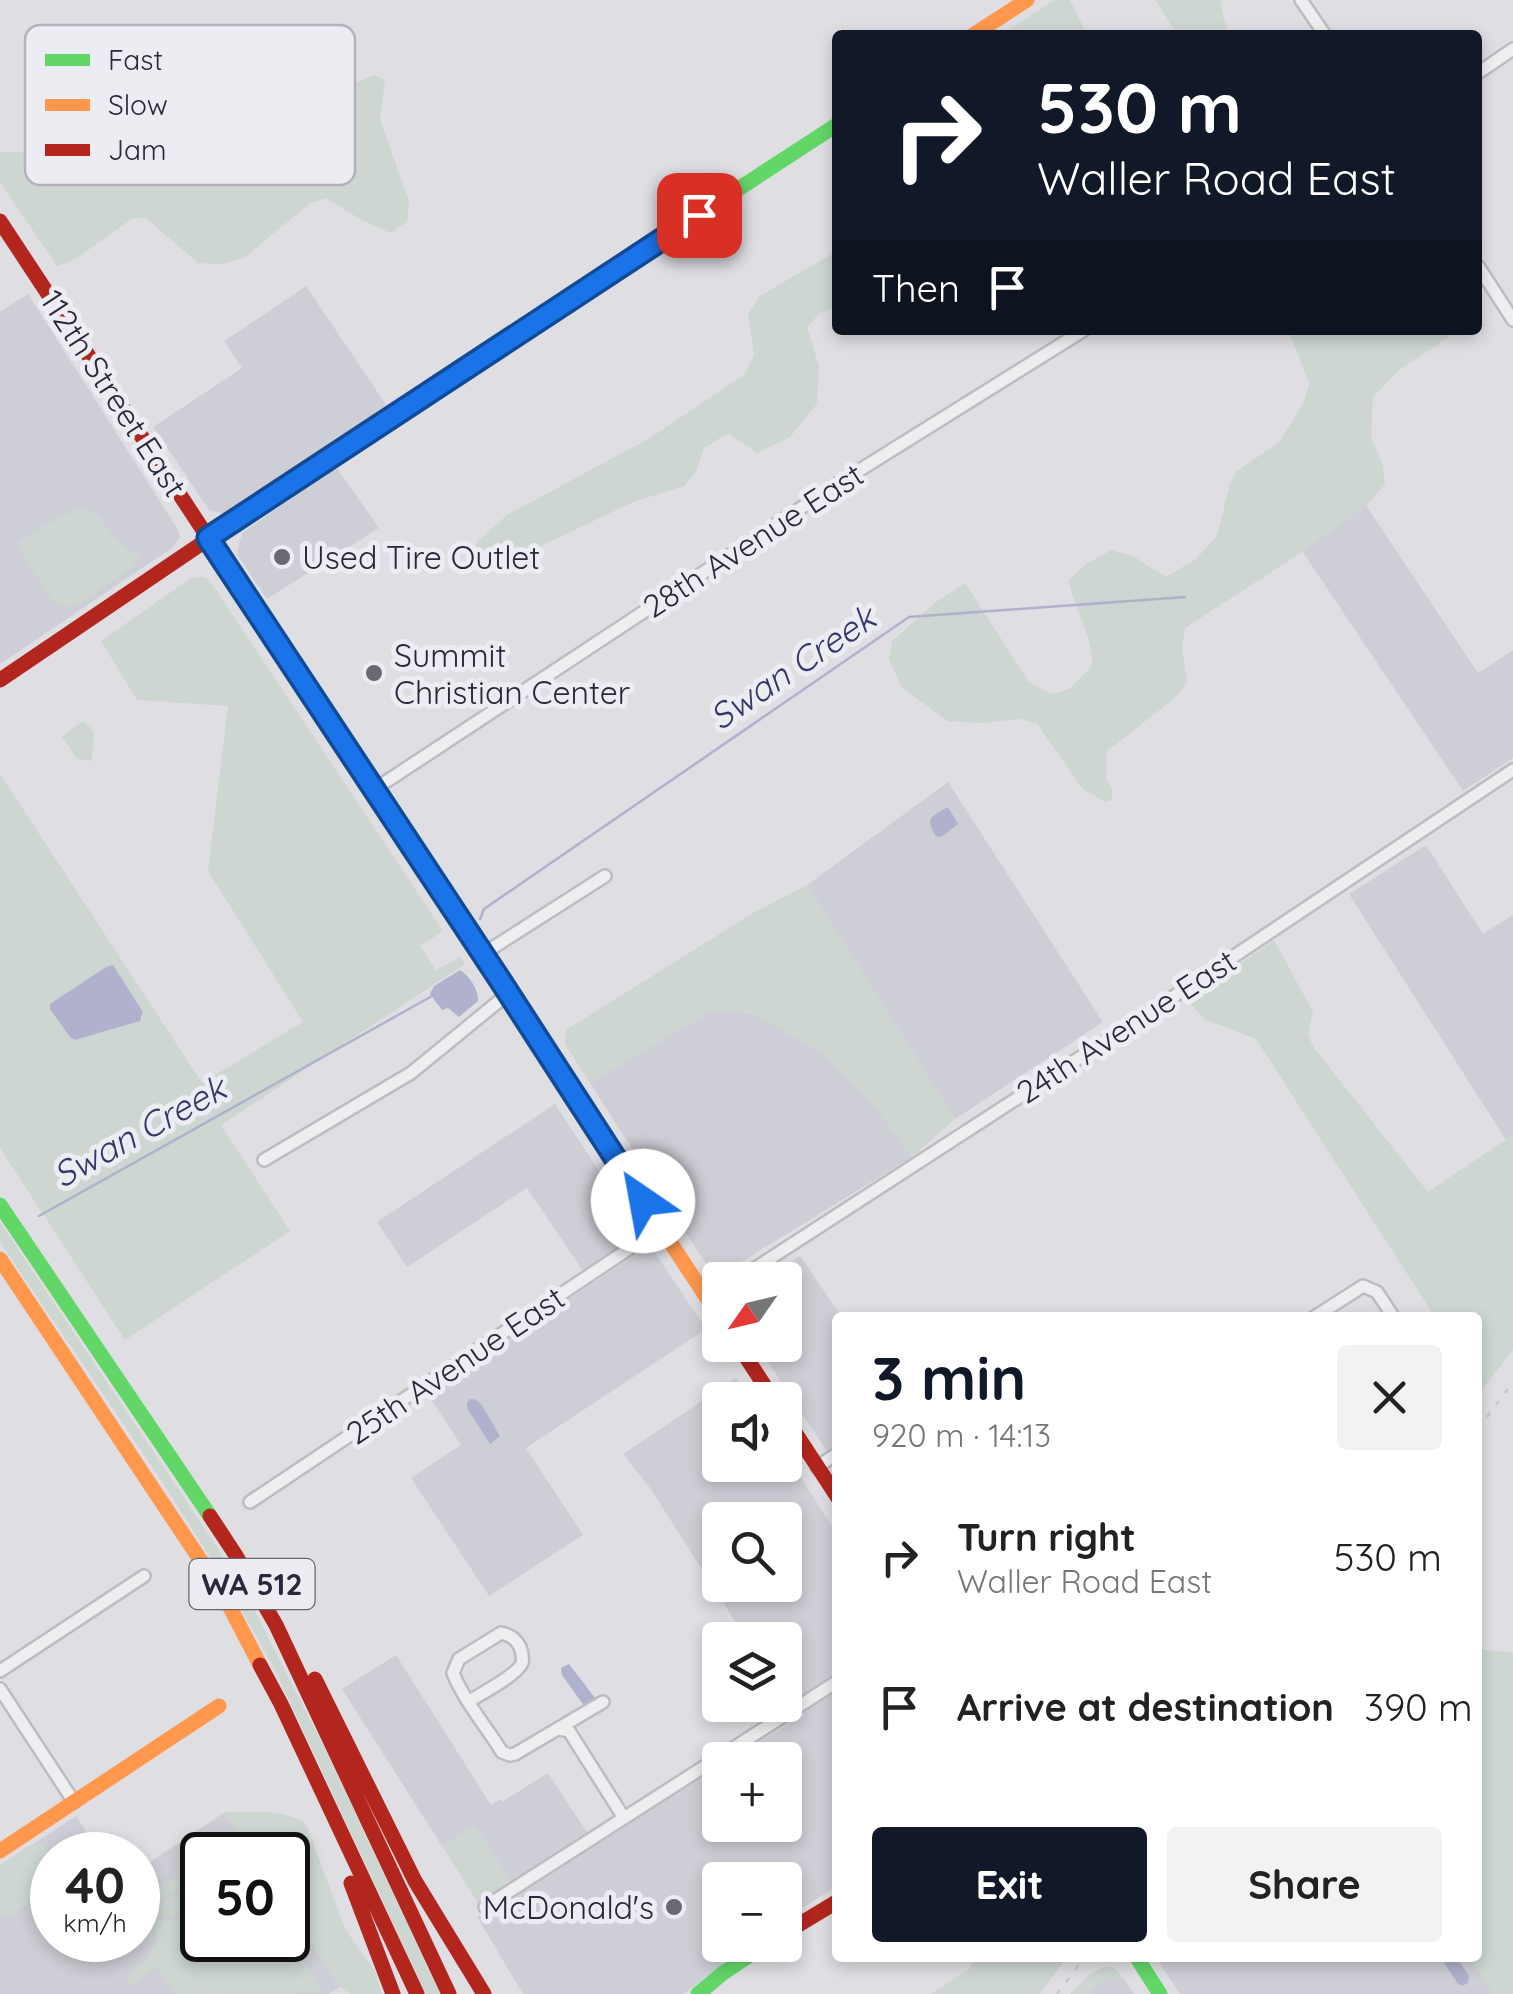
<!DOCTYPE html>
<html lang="en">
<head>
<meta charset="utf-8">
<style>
	:root { --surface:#fff; --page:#f2f2f2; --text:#222; --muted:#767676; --accent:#111827 }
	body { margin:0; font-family:Quicksand,sans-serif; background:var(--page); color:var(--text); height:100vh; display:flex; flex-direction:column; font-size:38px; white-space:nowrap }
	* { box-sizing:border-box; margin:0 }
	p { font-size:32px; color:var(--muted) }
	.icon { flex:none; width:55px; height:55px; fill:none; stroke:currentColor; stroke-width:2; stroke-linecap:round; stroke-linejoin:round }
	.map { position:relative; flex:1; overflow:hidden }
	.sheet { position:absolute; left:832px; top:1312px; width:650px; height:650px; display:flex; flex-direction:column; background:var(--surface); border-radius:10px; box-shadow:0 5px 15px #0003 }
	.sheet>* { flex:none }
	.guide { position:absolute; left:832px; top:30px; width:650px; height:305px; border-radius:10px; box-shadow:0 5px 15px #0003; background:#111827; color:#fff; overflow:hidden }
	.needle { width:65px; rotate:236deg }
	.tools { position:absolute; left:702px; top:1262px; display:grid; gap:20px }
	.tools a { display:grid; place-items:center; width:100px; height:100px; border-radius:10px; background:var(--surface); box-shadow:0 5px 15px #0003; font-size:50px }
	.speed { position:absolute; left:30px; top:1832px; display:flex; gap:20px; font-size:50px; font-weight:700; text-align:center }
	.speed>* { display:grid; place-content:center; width:130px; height:130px; border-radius:50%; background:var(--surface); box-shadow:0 5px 15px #0003; line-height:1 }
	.speed small { font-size:25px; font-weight:400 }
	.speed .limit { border:5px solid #111; border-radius:15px; background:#fff; color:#111 }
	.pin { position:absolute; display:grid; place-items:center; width:85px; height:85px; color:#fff; margin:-42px; border-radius:20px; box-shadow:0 5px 15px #0006 }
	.me { position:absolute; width:110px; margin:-55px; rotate:327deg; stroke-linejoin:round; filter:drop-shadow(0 0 8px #0008) }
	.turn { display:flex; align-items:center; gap:35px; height:210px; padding:0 40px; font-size:45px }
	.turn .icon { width:130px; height:130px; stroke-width:2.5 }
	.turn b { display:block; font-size:70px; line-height:85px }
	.then { display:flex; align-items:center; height:95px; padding:0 40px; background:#0003; gap:20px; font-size:38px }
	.round { display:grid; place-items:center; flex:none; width:105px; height:105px; border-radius:10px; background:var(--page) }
	.headline { display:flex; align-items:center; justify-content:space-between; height:170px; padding:0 40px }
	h1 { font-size:60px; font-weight:700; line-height:75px; color:var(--accent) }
	.primary-button { display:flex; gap:20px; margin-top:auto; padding:20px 40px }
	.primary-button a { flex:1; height:115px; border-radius:10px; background:var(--accent); color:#fff; font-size:40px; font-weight:700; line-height:115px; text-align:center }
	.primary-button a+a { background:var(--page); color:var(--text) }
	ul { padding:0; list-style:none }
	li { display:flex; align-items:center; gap:30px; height:150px; padding:0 40px }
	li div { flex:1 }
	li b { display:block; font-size:38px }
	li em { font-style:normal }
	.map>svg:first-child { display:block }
	.built { fill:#ceced6; fill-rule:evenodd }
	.green { fill:#cdd6d1; fill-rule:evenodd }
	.water { fill:#b0b1cc }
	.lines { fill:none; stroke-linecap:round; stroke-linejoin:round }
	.stream { stroke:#b0b1cc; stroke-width:2.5 }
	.street-casing { stroke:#bdbdc1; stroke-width:16 }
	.street { stroke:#eeeef0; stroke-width:11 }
	.fast { stroke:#63d668; stroke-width:15 }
	.slow { stroke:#ff974d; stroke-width:15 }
	.jam { stroke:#b3261e; stroke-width:15 }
	.rail { stroke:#c8c7cb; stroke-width:2.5; stroke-dasharray:5 10; stroke-linecap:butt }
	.route-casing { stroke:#114b97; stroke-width:25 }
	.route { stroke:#1a73e8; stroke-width:18 }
	.poi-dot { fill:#696875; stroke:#ececf3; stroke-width:4 }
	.labels { text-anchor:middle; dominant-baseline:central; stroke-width:10; stroke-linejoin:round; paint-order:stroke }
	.shield { fill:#ececf3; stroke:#646372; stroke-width:2.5 }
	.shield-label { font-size:30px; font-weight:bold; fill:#2a283a }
	.street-label { font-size:32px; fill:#2a283a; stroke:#ececf3 }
	.poi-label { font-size:32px; fill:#2a283a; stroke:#ececf3; text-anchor:start }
	.water-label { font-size:35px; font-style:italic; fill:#383769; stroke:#ececf3 }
	.key { fill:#ececf3; stroke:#b2b1bc; stroke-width:2.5 }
	.key-label { font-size:28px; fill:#2a283a }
</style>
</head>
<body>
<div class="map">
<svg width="1513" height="1994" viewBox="0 0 1513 1994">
	<rect width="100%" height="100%" fill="#dfdfe3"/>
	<path class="built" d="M306 286 387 406 225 514 209 510 153 427 242 368 224 341Z
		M28 294 177 528 180 537 172 548 0 664V312Z
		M336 467 379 528 267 599 237 554 242 533Z
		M1361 498 1478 673 1513 650V758L1463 791 1296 542Z
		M948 782 1103 1022 955 1119 807 885Z
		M1426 845 1483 934 1513 915V1135L1506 1140 1349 894Z
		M711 1011 753 1014 823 1053 873 1103 912 1157 715 1278 590 1083Z
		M555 1104 640 1233 583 1271 527 1188 407 1267 377 1222Z
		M650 1245 706 1329 526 1448 583 1535 489 1596 411 1478 461 1445 427 1393Z
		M800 1256 842 1317 838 1318 837 1467 757 1345H785V1280H764Z
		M736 1378 751 1400H720V1465H785V1453L837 1534V1886L785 1919V1880H720V1945H746L684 1994H523L477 1917 720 1767V1825H785V1760H730L804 1714 785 1684V1640H747L650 1488 623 1454ZM720 1520H785V1585H720Z
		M396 1655 491 1805 501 1799 503 1801 548 1773 588 1834 511 1883 475 1826 442 1846 342 1689Z
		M225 1812 253 1855H202V1940H288V1907L340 1987 329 1994H0V1866L76 1816 101 1855H52V1940H138V1870Z
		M1156 1958H1469L1494 1994H1180Z
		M1109 1978 1125 1980 1134 1994H1088L1097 1983Z"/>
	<path class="green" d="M1054 0H1070L1084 28 1085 35H1001Z
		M1155 0H1220L1227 32 1224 35H1178Z
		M305 37 335 69 357 82 374 75 385 80 380 119 409 201 407 222 390 233 360 219 326 198 309 204 244 258 221 264 198 263 146 218H133L74 260 57 266 0 182V152H31L76 132 85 136 116 181 133 176 131 107 140 93 151 95 193 128 215 118 276 51Z
		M837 251V307L821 312 807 327 819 366 817 404 790 437 757 453 728 433 704 448 696 472 684 486 633 502 539 547 495 563 477 560 476 543 507 515 650 438 745 374 754 355 748 314 760 296Z
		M1291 330H1459L1398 371 1373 397 1371 437 1383 466 1385 484 1366 506 1302 552 1185 628 1182 648 1187 682 1175 698 1107 751 1106 778 1112 790V800L1105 802 1083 789 1037 724 1021 719 981 723 948 721 902 688 889 659 892 641 936 602 965 583 1029 682 1051 694 1069 689 1092 666C1093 633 1074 611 1069 580L1085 565 1111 550 1133 556 1166 577 1196 559 1217 536 1230 484 1236 472 1280 441 1304 402 1309 383 1290 334Z
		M78 508C103 510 107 533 125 546 130 550 135 552 139 556L134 566 75 606H63L54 602 19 549 20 542 30 534Z
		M201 577 208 579 218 593 443 931 420 946 436 970 460 957 465 964 221 1125 290 1231 125 1340 0 1148V774L202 1083 303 1022 208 871 228 706 137 700 101 641 191 578ZM113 966 143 1012V1017L139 1021 75 1040 51 1004 106 967Z
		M83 721 94 731 92 761 77 759 62 737Z
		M807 885 955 1119 912 1157 873 1103 823 1053 753 1014 711 1011 590 1083 565 1044 566 1030 753 913Z
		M1274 940 1313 1012 1308 1035 1314 1048 1428 1192 1513 1135V1350L1481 1391 1478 1385V1318L1435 1317 1256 1039 1204 1019 1187 1000Z
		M0 1222 217 1547 252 1605 326 1751 440 1994H426L275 1670C195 1521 94 1383 0 1242Z
		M1478 1649 1513 1653V1994H1494L1469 1958H1478Z
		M225 1812C250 1813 289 1807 307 1826L345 1929 376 1972 382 1994H350L340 1987 288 1907V1855H253Z
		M474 1825 511 1883 478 1903 442 1846Z
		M41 1842 53 1855 52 1888 9 1916H0V1865L29 1846Z
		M202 1859V1863L186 1874 182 1890 159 1902V1916L150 1921 138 1902Z
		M202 1866V1905L196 1902 193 1890 185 1888 190 1874Z
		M186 1890 193 1894 194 1901 175 1918 164 1916 161 1912 163 1902Z
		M194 1905 202 1907V1940H288V1938L324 1993 176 1994 157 1967 130 1985 126 1979C142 1961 164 1947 154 1924L163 1919 175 1920Z
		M977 1958H1066L1040 1994H931L969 1969Z
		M1104 1967H1113L1125 1980C1107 1978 1099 1980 1088 1994H1070L1091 1973Z"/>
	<path class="water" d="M948 807 958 824 941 837 936 836C924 818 932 816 948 807Z
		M113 965 143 1012 140 1021 75 1040 70 1037 50 1009V1004L106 967Z
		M460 970C469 976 479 989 478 1001L459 1017 448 1008 442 1010 430 994 434 986Z
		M470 1399H474L481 1404 500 1436 490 1444 467 1408V1402Z
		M569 1664 595 1698 594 1702 586 1706 582 1703 562 1675 561 1668Z
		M1441 1958H1457L1469 1976 1468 1983 1462 1986 1458 1984Z"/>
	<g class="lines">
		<path class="stream" d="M480 919 484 909 909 617 1185 597
			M39 1216 432 996"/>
		<defs>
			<path id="street" d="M1301 0 1325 35
				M1478 73 1513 49
				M1478 266 1513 320
				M375 789 839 483 1084 330
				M483 954 605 876
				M264 1160 411 1073 509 993
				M737 1280 1158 1007 1513 770
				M1313 1318 1363 1286 1377 1292 1394 1318
				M817 1467 838 1453
				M250 1502 660 1228
				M0 1671 144 1576
				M0 1689 74 1802
				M469 1701C481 1694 517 1675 522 1663 523 1658 522 1652 520 1647 515 1638 510 1635 501 1633L459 1659 453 1673C464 1701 486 1726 502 1752L510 1755 515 1754 603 1702
				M559 1729 569 1731 624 1818
				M485 1907 838 1681"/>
		</defs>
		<use href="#street" class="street-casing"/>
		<use href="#street" class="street"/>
		<path class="fast" d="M571 298 838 124
			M293 667 511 1000
			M0 1205 210 1516
			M1137 1958 1160 1994
			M698 1994 723 1973 765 1945"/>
		<path class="slow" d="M973 35 1027 0
			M511 1000 720 1318
			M0 1259 223 1594 260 1665
			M0 1851 219 1706"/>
		<path class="jam" d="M0 221 293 667
			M0 680 353 441 571 298
			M738 1345 774 1400
			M785 1417 838 1498
			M210 1516 235 1554 276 1625 449 1994
			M260 1665 281 1704 417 1994
			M315 1679 415 1881 484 1994
			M351 1883 393 1994
			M785 1933 838 1901"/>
		<path class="rail" d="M1478 1429 1513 1382
			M1057 1994 1084 1958"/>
	</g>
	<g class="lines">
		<defs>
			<path id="route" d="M643 1201 500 980 208 538 699 215"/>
		</defs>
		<use href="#route" class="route-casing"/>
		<use href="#route" class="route"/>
	</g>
	<g class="poi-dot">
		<circle cx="282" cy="557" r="10"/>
		<circle cx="374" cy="673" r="10"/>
		<circle cx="674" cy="1907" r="10"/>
	</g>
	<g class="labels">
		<rect class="shield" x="189.5" y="1559" width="125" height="50" rx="8"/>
		<g class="shield-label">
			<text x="252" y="1584">WA 512</text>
		</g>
		<g class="street-label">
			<text transform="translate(114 393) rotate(57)">112th Street East</text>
			<text transform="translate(753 540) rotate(-33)">28th Avenue East</text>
			<text transform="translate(1126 1026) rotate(-33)">24th Avenue East</text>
			<text transform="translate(455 1365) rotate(-34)">25th Avenue East</text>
		</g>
		<g class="poi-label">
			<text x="302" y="557">Used Tire Outlet</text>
			<text x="394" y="655">Summit<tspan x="394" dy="37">Christian Center</tspan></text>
			<text x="654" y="1907" text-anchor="end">McDonald's</text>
		</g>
		<g class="water-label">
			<text transform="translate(792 667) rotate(-34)">Swan Creek</text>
			<text transform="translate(139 1131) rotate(-29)">Swan Creek</text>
		</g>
	</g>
	<rect x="25" y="25" width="330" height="160" rx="15" class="key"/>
	<rect x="45" y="54" width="45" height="12" fill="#63d668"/>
	<rect x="45" y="99" width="45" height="12" fill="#ff974d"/>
	<rect x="45" y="144" width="45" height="12" fill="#b3261e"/>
	<g class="key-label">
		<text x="108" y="70">Fast</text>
		<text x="108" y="115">Slow</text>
		<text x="108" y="160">Jam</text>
	</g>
</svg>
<div class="tools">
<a><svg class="needle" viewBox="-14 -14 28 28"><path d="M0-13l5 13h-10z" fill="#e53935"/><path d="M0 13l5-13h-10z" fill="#767676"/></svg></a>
<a><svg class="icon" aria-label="sound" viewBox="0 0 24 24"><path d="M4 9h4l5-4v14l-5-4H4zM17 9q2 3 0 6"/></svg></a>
<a><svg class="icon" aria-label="search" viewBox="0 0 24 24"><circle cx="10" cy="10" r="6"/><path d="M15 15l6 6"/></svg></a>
<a><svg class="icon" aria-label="layers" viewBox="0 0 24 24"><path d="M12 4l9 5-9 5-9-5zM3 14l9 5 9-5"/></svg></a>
<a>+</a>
<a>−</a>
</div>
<div class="speed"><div>40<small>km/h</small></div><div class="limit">50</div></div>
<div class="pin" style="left:699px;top:215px;background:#d93025"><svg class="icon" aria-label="arrive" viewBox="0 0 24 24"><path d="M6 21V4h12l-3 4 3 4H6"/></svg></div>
<svg class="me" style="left:643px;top:1201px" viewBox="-20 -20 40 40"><circle r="19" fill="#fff"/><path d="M0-13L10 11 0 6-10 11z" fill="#1a73e8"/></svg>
<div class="guide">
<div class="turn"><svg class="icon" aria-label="right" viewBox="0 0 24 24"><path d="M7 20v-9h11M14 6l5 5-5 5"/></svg><div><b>530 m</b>Waller Road East</div></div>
<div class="then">Then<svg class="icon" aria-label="arrive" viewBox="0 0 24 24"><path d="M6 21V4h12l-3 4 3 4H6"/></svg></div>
</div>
<section class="sheet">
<div class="headline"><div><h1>3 min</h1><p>920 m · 14:13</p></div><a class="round"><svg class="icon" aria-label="close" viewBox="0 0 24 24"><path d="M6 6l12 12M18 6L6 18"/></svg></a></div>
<ul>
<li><svg class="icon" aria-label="right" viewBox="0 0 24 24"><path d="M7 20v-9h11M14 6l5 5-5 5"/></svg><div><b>Turn right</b><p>Waller Road East</p></div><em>530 m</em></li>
<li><svg class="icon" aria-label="arrive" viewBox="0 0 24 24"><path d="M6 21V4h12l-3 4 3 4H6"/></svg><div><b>Arrive at destination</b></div><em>390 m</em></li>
</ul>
<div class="primary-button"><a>Exit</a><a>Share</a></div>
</section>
</div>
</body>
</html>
